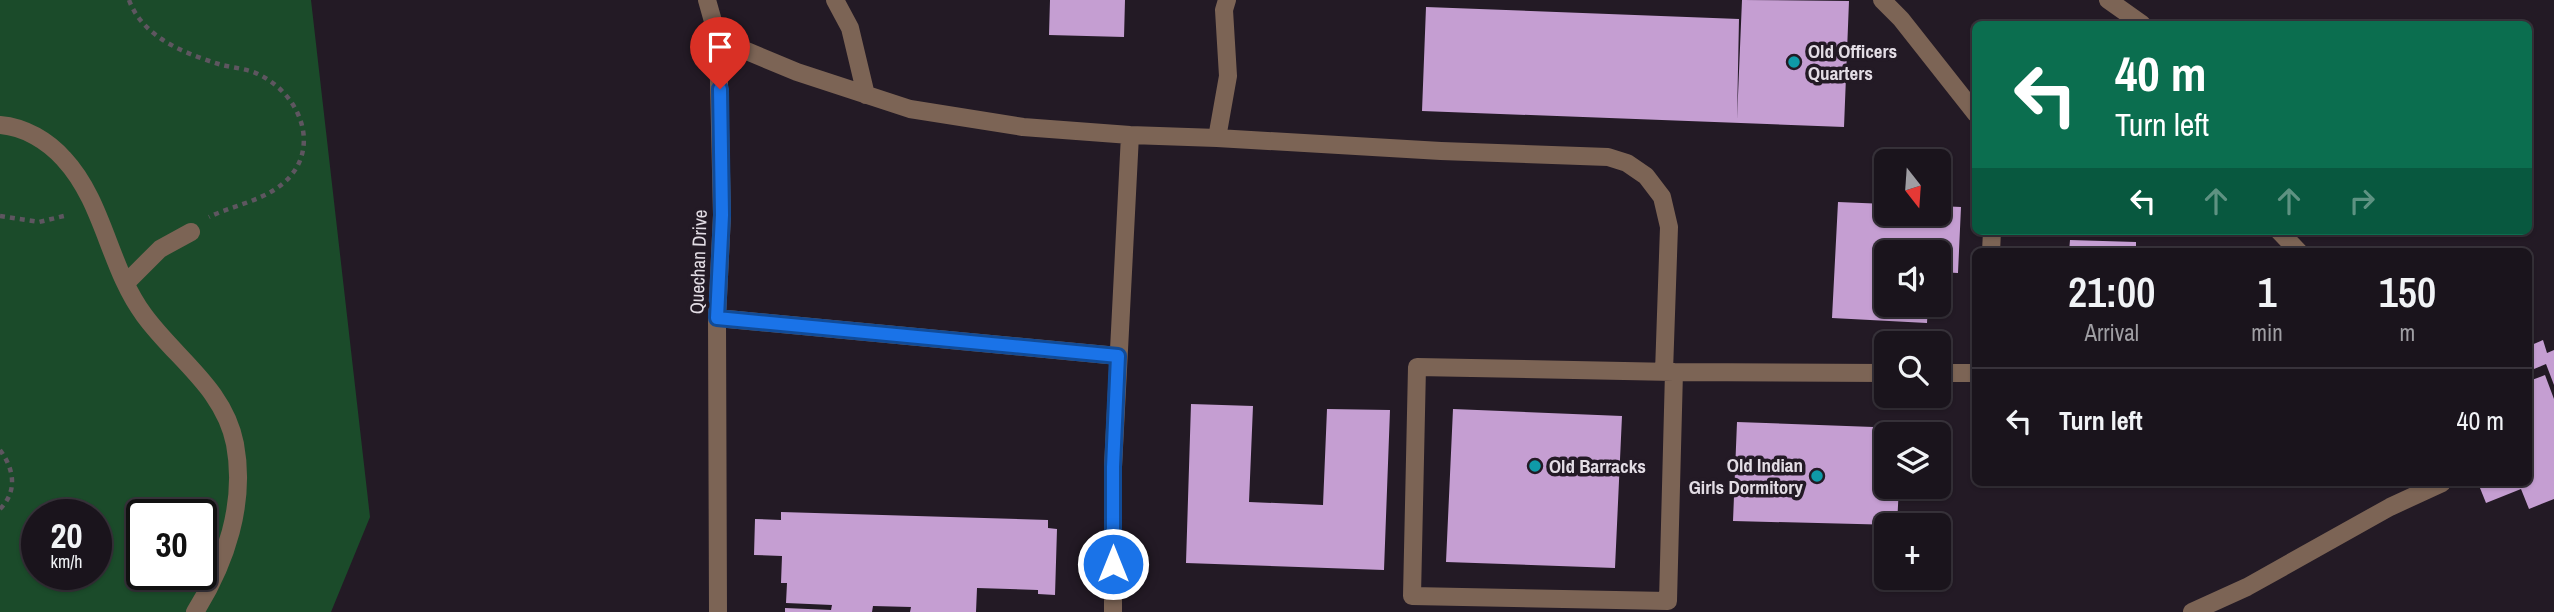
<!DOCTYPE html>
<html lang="en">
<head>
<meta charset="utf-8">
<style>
	:root { --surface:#1a141c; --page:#231d25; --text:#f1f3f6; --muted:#9f9ea3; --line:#38333b }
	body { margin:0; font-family:"Archivo Narrow",sans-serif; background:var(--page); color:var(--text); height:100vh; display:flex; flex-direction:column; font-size:26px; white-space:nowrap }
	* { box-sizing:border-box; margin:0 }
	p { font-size:23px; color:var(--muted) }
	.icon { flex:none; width:38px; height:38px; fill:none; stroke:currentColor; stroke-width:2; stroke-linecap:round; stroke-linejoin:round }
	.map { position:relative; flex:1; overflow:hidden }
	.details { position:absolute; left:1972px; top:248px; width:560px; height:238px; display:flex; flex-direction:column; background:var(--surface); border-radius:10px; box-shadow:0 2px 5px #0004,0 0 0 2px var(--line) }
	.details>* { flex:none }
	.top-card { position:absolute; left:1972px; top:21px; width:560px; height:214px; border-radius:10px; box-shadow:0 2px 5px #0004,0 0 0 2px var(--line); background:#0b6e4f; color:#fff; overflow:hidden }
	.needle { width:46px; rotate:163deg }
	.buttons { position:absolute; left:1874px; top:149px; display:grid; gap:14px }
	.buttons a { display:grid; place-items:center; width:77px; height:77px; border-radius:10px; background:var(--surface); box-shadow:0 2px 5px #0004,0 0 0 2px var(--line); font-size:35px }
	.speed { position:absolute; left:21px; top:499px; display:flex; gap:14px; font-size:35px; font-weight:700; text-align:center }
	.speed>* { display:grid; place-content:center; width:91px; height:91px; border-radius:50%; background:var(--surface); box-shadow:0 2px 5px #0004,0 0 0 2px var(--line); line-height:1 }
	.speed small { font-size:18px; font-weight:400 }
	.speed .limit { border:4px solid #111; border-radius:10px; background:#fff; color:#111 }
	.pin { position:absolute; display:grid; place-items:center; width:60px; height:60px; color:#fff; margin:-72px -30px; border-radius:50% 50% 50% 0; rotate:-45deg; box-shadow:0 0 7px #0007 }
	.pin .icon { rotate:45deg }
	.me { position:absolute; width:77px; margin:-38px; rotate:0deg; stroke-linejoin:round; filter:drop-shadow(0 0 5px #0008) }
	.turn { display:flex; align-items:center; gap:24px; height:147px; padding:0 28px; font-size:32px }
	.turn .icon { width:91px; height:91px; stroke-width:2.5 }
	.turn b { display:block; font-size:49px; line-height:60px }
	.lanes { display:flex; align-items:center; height:66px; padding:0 28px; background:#0003; justify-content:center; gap:35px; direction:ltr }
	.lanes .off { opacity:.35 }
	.eta { display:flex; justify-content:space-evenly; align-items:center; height:119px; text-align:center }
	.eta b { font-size:42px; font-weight:600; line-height:49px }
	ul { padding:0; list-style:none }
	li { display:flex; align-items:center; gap:21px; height:105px; padding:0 28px; border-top:2px solid var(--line) }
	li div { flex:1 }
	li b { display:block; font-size:26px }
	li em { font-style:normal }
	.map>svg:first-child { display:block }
	.green { fill:#1b4b2a; fill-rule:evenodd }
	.building { fill:#c59ed2 }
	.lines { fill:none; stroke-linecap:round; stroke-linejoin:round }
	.path { stroke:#5e5660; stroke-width:4.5; stroke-dasharray:5 5; stroke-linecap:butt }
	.minor { stroke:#7c6455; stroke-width:18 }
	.route-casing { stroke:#114b97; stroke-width:18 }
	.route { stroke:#1a73e8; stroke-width:12 }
	.culture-dot { fill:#0f9aa8; stroke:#231a25; stroke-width:2.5 }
	.labels { text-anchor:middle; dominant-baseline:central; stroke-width:7; stroke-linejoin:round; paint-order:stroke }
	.poi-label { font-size:19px; font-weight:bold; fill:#e3dde5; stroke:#231a25; text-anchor:start }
	.street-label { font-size:19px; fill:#e3dde5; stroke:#231a25 }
</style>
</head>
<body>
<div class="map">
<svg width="2554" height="612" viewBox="0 0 2554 612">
	<rect width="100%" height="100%" fill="#231a25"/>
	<path class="green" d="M0 0H311L370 517 331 612H0ZM37 514H96V574H37ZM142 514H201V574H142Z"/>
	<path class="building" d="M1050 0H1125L1124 37 1049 35Z
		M1742 0 1849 1 1844 127 1422 111 1426 7 1739 19 1737 119Z
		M1838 202 1886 204V214H1939V206L1961 207 1958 273 1939 272V252H1886V304L1928 305 1927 323 1832 318Z
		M2070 240 2136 242V252H2069Z
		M2543 340 2547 353 2554 350V385L2546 364 2529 371V346Z
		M2545 375 2554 399V499L2529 509 2521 489 2486 503 2478 483H2529V381Z
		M1191 404 1253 406 1249 502 1323 505 1327 409 1390 410 1384 570 1186 563Z
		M1453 409 1622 416 1615 568 1446 562Z
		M1737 422 1901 428 1900 434H1886V486H1899L1897 525 1733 521Z
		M781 512 1048 520V528L1057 529 1055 595 1038 594V590L977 588 976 612H910L911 607 873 606 872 612H785V608L831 610 832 605 786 603 787 583H781L782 556 754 555 755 519 781 520Z"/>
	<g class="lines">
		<path class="path" d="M129 0C143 38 186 54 222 65 234 68 248 69 258 74 306 97 324 159 274 190 255 202 230 207 209 217
			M0 216 39 222 68 215
			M0 450C14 469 18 491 0 509"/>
		<path class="minor" d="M707 0 718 39 722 215 717 318 718 612
			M835 0 850 28 866 95
			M1882 0 1901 19 1976 114
			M2108 0 2142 24
			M718 39 797 72 910 109 1023 127 1130 135 1217 138 1228 76 1224 10 1227 0
			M0 125C25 127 48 141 64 159 104 202 109 268 144 315 176 359 224 388 235 444 246 503 226 563 195 612
			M1217 138 1441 151 1608 157 1627 163 1646 176 1662 197 1669 227 1664 372
			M2279 231 2299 252
			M1991 252 1992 231
			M126 283 160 249 191 232
			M717 318 1118 356
			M1417 367 1674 372 1668 601 1412 596Z
			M1674 372 1886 373
			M1939 373H1976
			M1113 612V467L1130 135
			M2192 612 2247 587 2390 507 2442 483"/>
	</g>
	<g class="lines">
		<defs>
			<path id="route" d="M720 89 722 215 717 318 1118 356 1113 467V564"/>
		</defs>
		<use href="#route" class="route-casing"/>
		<use href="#route" class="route"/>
	</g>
	<g class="culture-dot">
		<circle cx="1794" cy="62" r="7"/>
		<circle cx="1535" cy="466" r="7"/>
		<circle cx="1817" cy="476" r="7"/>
	</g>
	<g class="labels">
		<g class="poi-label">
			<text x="1808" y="51">Old Officers<tspan x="1808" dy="22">Quarters</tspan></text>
			<text x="1803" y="465" text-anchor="end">Old Indian<tspan x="1803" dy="22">Girls Dormitory</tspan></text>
			<text x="1549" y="466">Old Barracks</text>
		</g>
		<g class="street-label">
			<text transform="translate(698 262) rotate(-88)">Quechan Drive</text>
		</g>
	</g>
</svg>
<div class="buttons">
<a><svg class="needle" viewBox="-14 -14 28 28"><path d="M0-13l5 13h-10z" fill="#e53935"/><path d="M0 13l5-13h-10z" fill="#9f9ea3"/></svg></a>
<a><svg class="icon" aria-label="sound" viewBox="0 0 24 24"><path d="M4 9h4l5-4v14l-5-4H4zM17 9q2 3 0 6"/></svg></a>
<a><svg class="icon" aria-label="search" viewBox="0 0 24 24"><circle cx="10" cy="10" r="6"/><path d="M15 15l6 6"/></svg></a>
<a><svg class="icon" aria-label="layers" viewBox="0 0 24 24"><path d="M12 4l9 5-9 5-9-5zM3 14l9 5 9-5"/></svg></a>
<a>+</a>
</div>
<div class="speed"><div>20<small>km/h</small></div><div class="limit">30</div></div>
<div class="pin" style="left:720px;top:89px;background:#d93025"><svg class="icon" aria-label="arrive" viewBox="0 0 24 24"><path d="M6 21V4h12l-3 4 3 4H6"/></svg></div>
<svg class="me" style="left:1113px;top:564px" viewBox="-20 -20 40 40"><circle r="17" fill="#1a73e8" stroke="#fff" stroke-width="3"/><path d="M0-11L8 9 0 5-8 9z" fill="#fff"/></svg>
<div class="top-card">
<div class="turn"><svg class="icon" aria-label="left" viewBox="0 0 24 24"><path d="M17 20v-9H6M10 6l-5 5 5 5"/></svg><div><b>40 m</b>Turn left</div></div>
<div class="lanes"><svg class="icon" aria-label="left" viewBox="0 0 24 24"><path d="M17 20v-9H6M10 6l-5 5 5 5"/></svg><svg class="icon off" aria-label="ahead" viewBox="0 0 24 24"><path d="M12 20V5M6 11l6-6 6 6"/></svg><svg class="icon off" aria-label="ahead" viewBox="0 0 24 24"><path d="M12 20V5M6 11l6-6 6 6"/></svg><svg class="icon off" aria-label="right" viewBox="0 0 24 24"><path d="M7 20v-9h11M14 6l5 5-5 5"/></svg></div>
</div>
<section class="details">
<div class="eta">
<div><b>21:00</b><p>Arrival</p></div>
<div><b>1</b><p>min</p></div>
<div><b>150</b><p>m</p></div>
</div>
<ul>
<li><svg class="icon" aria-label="left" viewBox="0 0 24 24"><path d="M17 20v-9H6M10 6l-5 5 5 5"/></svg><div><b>Turn left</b></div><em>40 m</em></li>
</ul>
</section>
</div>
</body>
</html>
